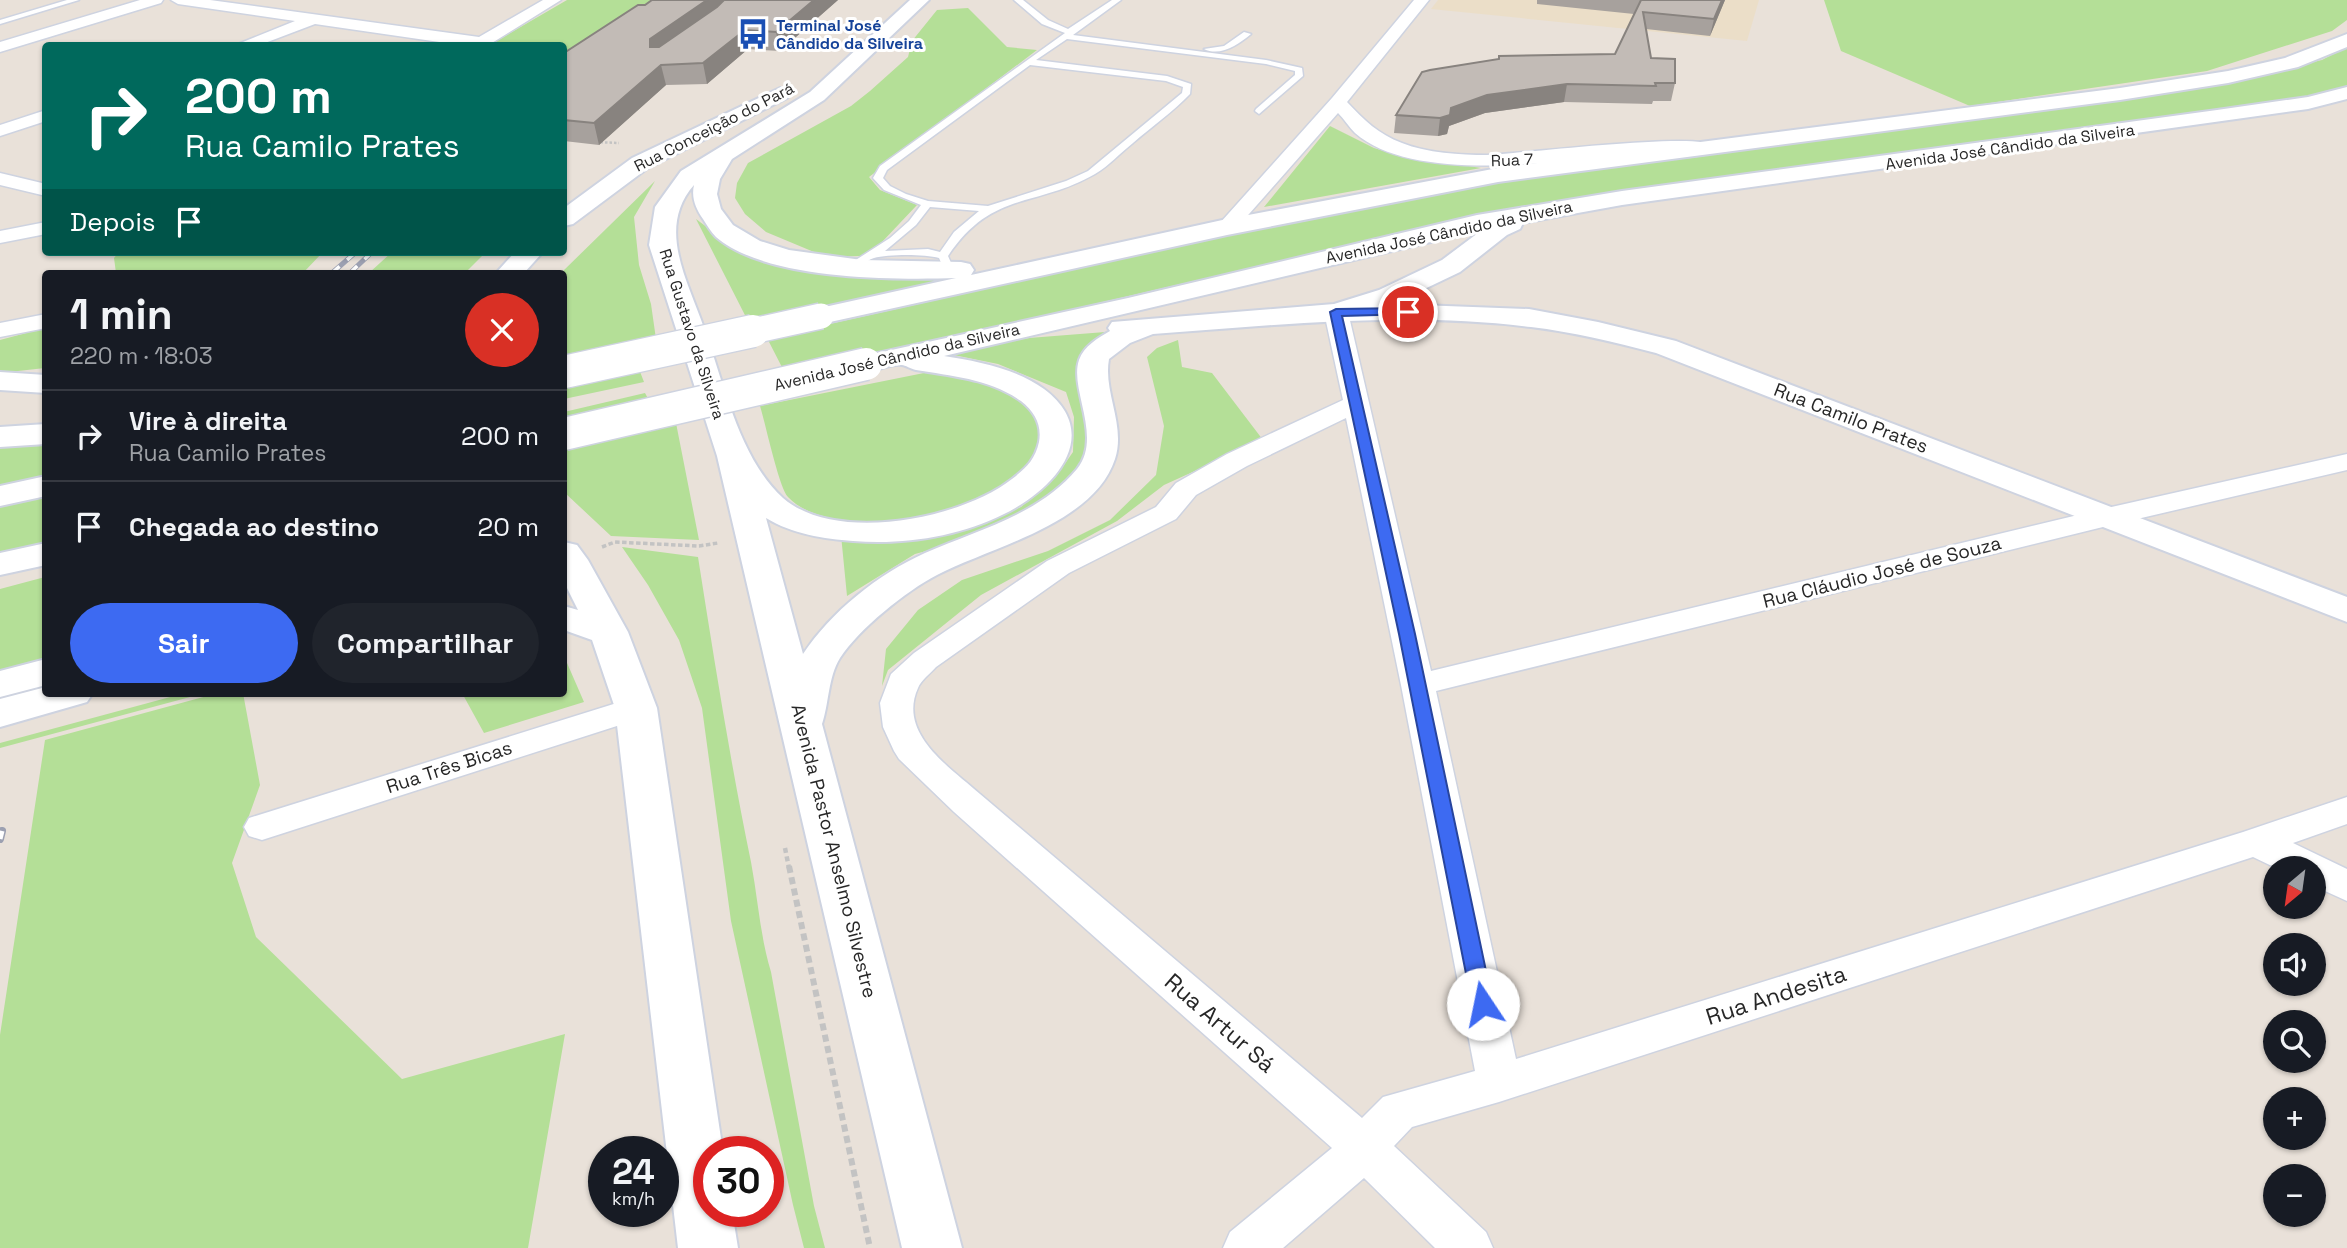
<!DOCTYPE html>
<html lang="pt">
<head>
<meta charset="utf-8">
<style>
	:root { --surface:#171b24; --page:#20242c; --text:#f1f3f6; --muted:#9ea1a6; --line:#363941; --accent:#3d6af2 }
	body { margin:0; font-family:"Space Grotesk",sans-serif; background:var(--page); color:var(--text); height:100vh; display:flex; flex-direction:column; font-size:26px; white-space:nowrap }
	* { box-sizing:border-box; margin:0 }
	p { font-size:23px; color:var(--muted) }
	.icon { flex:none; width:38px; height:38px; fill:none; stroke:currentColor; stroke-width:2; stroke-linecap:round; stroke-linejoin:round }
	.map { position:relative; flex:1; overflow:hidden }
	.sheet { position:absolute; left:42px; top:270px; width:525px; height:427px; display:flex; flex-direction:column; background:var(--surface); border-radius:7px; box-shadow:0 2px 5px #0004 }
	.sheet>* { flex:none }
	.banner { position:absolute; left:42px; top:42px; width:525px; height:214px; border-radius:7px; box-shadow:0 2px 5px #0004; background:#00695c; color:#fff; overflow:hidden }
	.needle { width:46px; rotate:209deg }
	.tools { position:absolute; left:2263px; top:856px; display:grid; gap:14px }
	.tools a { display:grid; place-items:center; width:63px; height:63px; border-radius:50%; background:var(--surface); box-shadow:0 2px 5px #0004; font-size:35px }
	.speed { position:absolute; left:588px; top:1136px; display:flex; gap:14px; font-size:35px; font-weight:700; text-align:center }
	.speed>* { display:grid; place-content:center; width:91px; height:91px; border-radius:50%; background:var(--surface); box-shadow:0 2px 5px #0004; line-height:1 }
	.speed small { font-size:18px; font-weight:400 }
	.speed .limit { border:10px solid #d22; background:#fff; color:#111 }
	.pin { position:absolute; display:grid; place-items:center; width:60px; height:60px; color:#fff; margin:-30px; border:4px solid #fff; border-radius:50%; box-shadow:0 2px 7px #0007 }
	.me { position:absolute; width:77px; margin:-38px; rotate:349deg; stroke-linejoin:round; filter:drop-shadow(0 0 5px #0008) }
	.turn { display:flex; align-items:center; gap:24px; height:147px; padding:0 28px; font-size:32px }
	.turn .icon { width:91px; height:91px; stroke-width:2.5 }
	.turn b { display:block; font-size:49px; line-height:60px }
	.then { display:flex; align-items:center; height:66px; padding:0 28px; background:#0003; gap:14px; font-size:26px }
	.round { display:grid; place-items:center; flex:none; width:74px; height:74px; border-radius:37px; background:var(--page) }
	.head { display:flex; align-items:center; justify-content:space-between; height:119px; padding:0 28px }
	h1 { font-size:42px; font-weight:800; line-height:52px }
	.button { display:flex; gap:14px; margin-top:auto; padding:14px 28px }
	.button a { flex:1; height:80px; border-radius:42px; background:var(--accent); color:#fff; font-size:28px; font-weight:800; line-height:80px; text-align:center }
	.button a+a { background:var(--page); color:var(--text) }
	ul { padding:0; list-style:none }
	li { display:flex; align-items:center; gap:21px; height:91px; padding:0 28px; border-top:2px solid var(--line) }
	li div { flex:1 }
	li b { display:block; font-size:26px }
	li em { font-style:normal }
	.map>svg:first-child { display:block }
	.education { fill:#ebdec8 }
	.green { fill:#b4df97 }
	.lines { fill:none; stroke-linecap:round; stroke-linejoin:round }
	.lane-casing { stroke:#ced3e0; stroke-width:3 }
	.street-casing { stroke:#ced3e0; stroke-width:3 }
	.secondary-casing { stroke:#ced3e0; stroke-width:4 }
	.path-far3 { stroke:#c3c3c3; stroke-width:2.5; stroke-dasharray:2.5 2; stroke-linecap:butt }
	.path-far2 { stroke:#c3c3c3; stroke-width:3.5; stroke-dasharray:4.5 2.5; stroke-linecap:butt }
	.path-far1 { stroke:#c3c3c3; stroke-width:4.5; stroke-dasharray:5 3.5; stroke-linecap:butt }
	.path { stroke:#c3c3c3; stroke-width:6; stroke-dasharray:7 4.5; stroke-linecap:butt }
	.lane { fill:#fff; fill-rule:evenodd }
	.street { fill:#fff; fill-rule:evenodd }
	.secondary { fill:#fff; fill-rule:evenodd }
	.rail-far1-casing { stroke:#9ca0b1; stroke-width:5 }
	.rail-casing { stroke:#9ca0b1; stroke-width:8 }
	.rail-far1 { stroke:#fff; stroke-width:3.5; stroke-dasharray:10; stroke-linecap:butt }
	.rail { stroke:#fff; stroke-width:5; stroke-dasharray:17; stroke-linecap:butt }
	.secondary-bridge-far1-casing { stroke:#ced3e0; stroke-width:28; stroke-linecap:butt }
	.secondary-bridge-casing { stroke:#ced3e0; stroke-width:35; stroke-linecap:butt }
	.secondary-bridge-far1 { stroke:#fff; stroke-width:25 }
	.secondary-bridge { stroke:#fff; stroke-width:32 }
	.wall { fill:#a7a19d }
	.shaded-wall { fill:#88837f }
	.building { fill:#c2bbb6; stroke:#88837f; stroke-width:2 }
	.route { fill:#3d6af2; stroke:#28459d; stroke-width:2 }
	.labels { text-anchor:middle; dominant-baseline:central; stroke-width:6; stroke-linejoin:round; paint-order:stroke }
	.far-transit-label { font-size:16px; font-weight:bold; fill:#164399; stroke:#fff; text-anchor:start }
	.far-street-label { font-size:16px; fill:#272727; stroke:#fff }
	.street-label { font-size:19px; fill:#272727; stroke:#fff }
	.near-street-label { font-size:23px; fill:#272727; stroke:#fff }
</style>
</head>
<body>
<div class="map">
<svg width="2347" height="1248" viewBox="0 0 2347 1248">
	<rect width="100%" height="100%" fill="#e9e1d9"/>
	<path class="education" d="M1438 0H1759L1747 41 1431 9Z"/>
	<path class="green" d="M567 0H683L564 77V46H488Z
		M1824 0H2347V20L2332 31 2207 71 1970 106 1841 51Z
		M968 8 1007 47 1037 50 869 177 880 190 917 205 882 242 861 256 826 257 766 232 745 214 735 198 737 183 748 163 851 106 870 91 908 57 912 41 937 10Z
		M2347 47V86L2298 100 1459 220 786 375 767 338 1267 226 1510 179 1691 158 2215 84 2322 60Z
		M1330 126 1374 148 1398 155 1481 168 1264 207Z
		M655 181 634 217 639 265 651 304 657 346 564 364V273H561Z
		M696 219 732 246 976 278 750 325Z
		M119 252H323L303 273H116L114 258Z
		M392 252H486L465 273H369Z
		M45 328V368L0 373V340Z
		M1118 331 1112 334 1084 461 1045 508 949 545 915 554 847 596 841 535 981 524 1021 507 1057 475 1073 452 1074 417 1066 392 998 364 944 353 1029 338Z
		M1178 340 1182 367 1212 373 1263 440 1164 485 1117 521 981 595 888 670 882 686 886 649 918 610 962 580 1048 551 1110 520 1156 475 1164 426 1147 357 1157 348Z
		M639 369 644 382 564 399V385Z
		M924 373C960 374 1035 382 1039 429 1040 439 1040 451 1034 460 997 513 835 547 788 497 779 488 765 422 760 406Z
		M645 393 653 408 564 429V412Z
		M676 423 699 540 611 536 564 492V450Z
		M0 446H45V478L0 488Z
		M45 496V542L0 553V507Z
		M622 547 698 557C714 659 730 760 751 862 758 899 760 936 771 972L814 1206 825 1248H804L793 1205 731 921 702 708 679 640 648 585Z
		M45 577V665L0 677V589Z
		M564 656 584 702 484 733 462 693H564Z
		M185 693H205L0 748V743Z
		M218 693H243L260 785 232 863 256 937 402 1079 565 1034 528 1248H0V1035L45 740Z"/>
	<g class="lines">
		<defs>
			<path id="lane" d="M67 0H79L0 24V20Z
				M1014 0H1023L1048 20 1068 29 1112 0H1121L1073 35 1266 60 1302 68 1303 76 1259 114 1255 111 1256 109 1295 75V71L1266 64 1067 39 1036 60 1167 76 1191 84 1190 94C1173 112 1151 127 1133 143 1120 153 1109 166 1095 174 1036 208 992 190 948 256L952 265 951 267H943L939 258C925 254 888 254 874 258 864 261 859 270 848 269V265L890 238 909 221 921 205 884 190 873 178 880 166 1065 33 1042 24ZM1030 65 1166 81 1183 87 1182 93 1088 171 1066 181 988 206 928 201 906 194 890 186 883 178 887 170ZM930 207 979 211 954 232 940 252 928 249 885 251 916 225Z
				M1244 32 1251 34C1238 45 1220 57 1204 49L1224 46Z"/>
			<path id="street" d="M140 0H163L161 3 0 52V42Z
				M171 0H210L479 37 543 0H561L487 46H467L315 24 257 46H233L295 21 178 4Z
				M1414 0H1429L1347 102C1364 120 1378 134 1402 143 1427 153 1460 155 1487 155 1519 154 1702 131 1714 146 1706 156 1667 151 1653 152 1577 159 1416 187 1355 133 1349 127 1344 119 1338 113L1234 231H1220L1217 227 1220 223 1332 98Z
				M46 110V121L0 136V125Z
				M0 173 46 184V196L0 185Z
				M46 222V234L0 243V231Z
				M1336 305 1344 307 1348 312 1431 671 2107 508 2347 454V470L2107 526 1436 691 1516 1059 2243 832 2347 797V824L2293 843 2347 869V901L2314 886V868H2276L2253 857 1499 1102 1412 1127 1394 1146 1486 1232 1493 1248H1435L1364 1178 1283 1248H1223L1230 1232 1332 1148 954 812 899 759 894 751 883 727 880 703 891 674 914 653 1047 561 1156 507 1176 483 1227 454 1343 400 1324 312 1328 307ZM1346 418 1401 685 1475 1071 1383 1097 1362 1118 980 794C951 768 897 734 918 688 921 680 931 673 936 667L1069 573 1176 519 1196 495 1247 466Z
				M46 314V328L0 337V323Z
				M636 697 648 700 653 708 648 716 262 840 249 836 244 827 249 818Z"/>
			<path id="secondary" d="M910 0H929L824 100 732 159 720 179 717 194 721 209 733 225 760 241 789 250 862 260 961 262 970 264 974 270 971 275 1227 219 1498 168 2120 88 2228 71 2285 58 2347 34V47L2298 67 2228 83 2120 100 1498 182 1227 235 821 324 811 322 807 316 811 310 956 278C893 280 766 280 716 237 711 232 707 225 703 219 696 209 691 198 694 185 656 228 688 281 704 328 724 383 739 458 783 498 836 544 961 519 1012 479 1026 468 1035 460 1039 442 1042 425 1035 412 1021 401 990 379 952 376 916 370 911 369 905 365 902 365 887 363 874 375 855 370L851 364 855 358 1128 298 1477 215 1622 191 2217 110 2308 97 2347 87V99L2308 109 1622 205 1523 223 1520 229 1507 235 1460 272 1393 304 1529 309 1598 322 1676 341 2347 597V622L1656 353C1614 342 1573 332 1531 327 1405 311 1278 325 1153 334L1130 343 1109 359C1103 392 1126 425 1115 459 1094 524 991 547 937 575 906 591 859 629 840 658 828 677 829 704 822 724L962 1248H902L717 456 649 245 655 207 681 171 810 92ZM1482 230 1442 260 1379 290 1334 304 1112 322 1108 328 1110 331C1098 338 1084 346 1079 360 1069 389 1103 437 1077 469 1039 515 977 530 925 553 878 574 831 612 803 654L766 518C792 534 824 539 853 541 904 545 958 537 1004 514 1053 490 1105 435 1044 389 1017 369 977 361 944 356Z
				M780 88 787 90 790 94 787 98 648 168 573 224 564 226V208L632 158Z
				M515 252H543L524 273H496Z
				M0 372 46 375V393L0 390Z
				M46 424V444L0 447V427Z
				M46 476V496L0 506V486Z
				M564 542 577 545 588 560 628 632 657 708 723 1152H709V1211H732L738 1248H678L615 708 592 640 564 630V606L578 610 564 582Z
				M46 543V565L0 575V553Z
				M46 659V685L0 697V671Z
				M46 687V693H93L87 702 0 727V699Z"/>
		</defs>
		<use href="#lane" class="lane-casing"/>
		<use href="#street" class="street-casing"/>
		<use href="#secondary" class="secondary-casing"/>
		<path class="path-far3" d="M596 142 619 143"/>
		<path class="path-far2" d="M602 547 615 542 699 546 718 543"/>
		<path class="path-far1" d="M785 848 789 868"/>
		<path class="path" d="M789 866 870 1248"/>
		<use href="#lane" class="lane"/>
		<use href="#street" class="street"/>
		<use href="#secondary" class="secondary"/>
		<defs>
			<path id="rail-far1" d="M332 273 356 252
				M350 273 372 252"/>
			<path id="rail" d="M0 839 2 831"/>
		</defs>
		<use href="#rail-far1" class="rail-far1-casing"/>
		<use href="#rail" class="rail-casing"/>
		<use href="#rail-far1" class="rail-far1"/>
		<use href="#rail" class="rail"/>
		<defs>
			<path id="secondary-bridge-far1" d="M744 333 821 316"/>
			<path id="secondary-bridge" d="M564 372 753 331
				M564 434 866 364"/>
		</defs>
		<use href="#secondary-bridge-far1" class="secondary-bridge-far1-casing"/>
		<use href="#secondary-bridge" class="secondary-bridge-casing"/>
		<use href="#secondary-bridge-far1" class="secondary-bridge-far1"/>
		<use href="#secondary-bridge" class="secondary-bridge"/>
	</g>
	<path class="wall" d="M838 0 780 51 748 49 707 84 666 85 599 145 564 141V53L645 5Z
		M1537 0H1725L1710 36 1646 29 1651 58 1675 83 1671 101H1653L1652 104 1564 102 1485 113 1449 126 1447 134 1438 136 1394 133 1396 115 1615 54 1634 14 1537 4Z"/>
	<path class="shaded-wall" d="M707 0H731L654 59 650 47V39Z
		M814 0H838L780 51 776 32Z
		M1722 0H1725L1710 36 1714 19Z
		M745 30 748 49 707 84 703 63Z
		M661 65 666 85 599 145 594 123Z
		M1567 84 1564 102 1485 113 1449 126 1447 134 1438 136 1440 118 1451 108 1487 95Z"/>
	<path class="building" d="M652 0H707L650 39V47H659L717 7 724 0H814L776 32 745 30 703 63 661 65 594 123 564 120V53L638 5H645Z
		M1641 0H1722L1714 19 1643 12 1651 58 1675 59V83H1655L1656 86 1567 84 1487 95 1451 108 1450 115 1440 118 1396 115 1422 72 1430 70 1499 59V56L1615 54Z"/>
	<path class="route" d="M1408 308 1412 309V314L1342 316 1415 634 1493 1004 1490 1010 1483 1012 1475 1010 1472 1004 1399 634 1330 312 1336 309Z"/>
	<defs>
		<symbol id="bus-bare" viewBox="-9 -9 18 18"><path d="M-5-6H5V4H4V6H2V4H-2V6H-4V4H-5ZM-3.5-4V0h7V-4ZM-3.5 1.2v1.5H-2V1.2ZM2 1.2v1.5H3.5V1.2Z" fill="#1a4fb4" stroke="#fff" stroke-width="2.5" paint-order="stroke"/></symbol>
	</defs>
	<g fill-rule="evenodd">
		<use href="#bus-bare" x="731" y="12" width="44" height="44"/>
	</g>
	<g class="labels">
		<g class="far-transit-label">
			<text x="776" y="25">Terminal José<tspan x="776" dy="18">Cândido da Silveira</tspan></text>
		</g>
		<g class="far-street-label">
			<text transform="translate(714 127) rotate(-27)">Rua Conceição do Pará</text>
			<text transform="translate(2010 147) rotate(-8)">Avenida José Cândido da Silveira</text>
			<text transform="translate(1512 160) rotate(-2)">Rua 7</text>
			<text transform="translate(1449 232) rotate(-12)">Avenida José Cândido da Silveira</text>
			<text transform="translate(692 334) rotate(72)">Rua Gustavo da Silveira</text>
			<text transform="translate(897 357) rotate(-13)">Avenida José Cândido da Silveira</text>
		</g>
		<g class="street-label">
			<text transform="translate(1851 418) rotate(21)">Rua Camilo Prates</text>
			<text transform="translate(1882 572) rotate(-14)">Rua Cláudio José de Souza</text>
			<text transform="translate(449 767) rotate(-18)">Rua Três Bicas</text>
			<text transform="translate(834 851) rotate(76)">Avenida Pastor Anselmo Silvestre</text>
		</g>
		<g class="near-street-label">
			<text transform="translate(1776 995) rotate(-18)">Rua Andesita</text>
			<text transform="translate(1220 1023) rotate(41)">Rua Artur Sá</text>
		</g>
	</g>
</svg>
<div class="tools">
<a><svg class="needle" viewBox="-14 -14 28 28"><path d="M0-13l5 13h-10z" fill="#e53935"/><path d="M0 13l5-13h-10z" fill="#9ea1a6"/></svg></a>
<a><svg class="icon" aria-label="sound" viewBox="0 0 24 24"><path d="M4 9h4l5-4v14l-5-4H4zM17 9q2 3 0 6"/></svg></a>
<a><svg class="icon" aria-label="search" viewBox="0 0 24 24"><circle cx="10" cy="10" r="6"/><path d="M15 15l6 6"/></svg></a>
<a>+</a>
<a>−</a>
</div>
<div class="speed"><div>24<small>km/h</small></div><div class="limit">30</div></div>
<div class="pin" style="left:1408px;top:312px;background:#d93025"><svg class="icon" aria-label="arrive" viewBox="0 0 24 24"><path d="M6 21V4h12l-3 4 3 4H6"/></svg></div>
<svg class="me" style="left:1483px;top:1004px" viewBox="-20 -20 40 40"><circle r="19" fill="#fff"/><path d="M0-13L10 11 0 6-10 11z" fill="#3d6af2"/></svg>
<div class="banner">
<div class="turn"><svg class="icon" aria-label="right" viewBox="0 0 24 24"><path d="M7 20v-9h11M14 6l5 5-5 5"/></svg><div><b>200 m</b>Rua Camilo Prates</div></div>
<div class="then">Depois<svg class="icon" aria-label="arrive" viewBox="0 0 24 24"><path d="M6 21V4h12l-3 4 3 4H6"/></svg></div>
</div>
<section class="sheet">
<div class="head"><div><h1>1 min</h1><p>220 m · 18:03</p></div><a class="round" style="background:#d93025;color:#fff"><svg class="icon" aria-label="close" viewBox="0 0 24 24"><path d="M6 6l12 12M18 6L6 18"/></svg></a></div>
<ul>
<li><svg class="icon" aria-label="right" viewBox="0 0 24 24"><path d="M7 20v-9h11M14 6l5 5-5 5"/></svg><div><b>Vire à direita</b><p>Rua Camilo Prates</p></div><em>200 m</em></li>
<li><svg class="icon" aria-label="arrive" viewBox="0 0 24 24"><path d="M6 21V4h12l-3 4 3 4H6"/></svg><div><b>Chegada ao destino</b></div><em>20 m</em></li>
</ul>
<div class="button"><a>Sair</a><a>Compartilhar</a></div>
</section>
</div>
</body>
</html>
